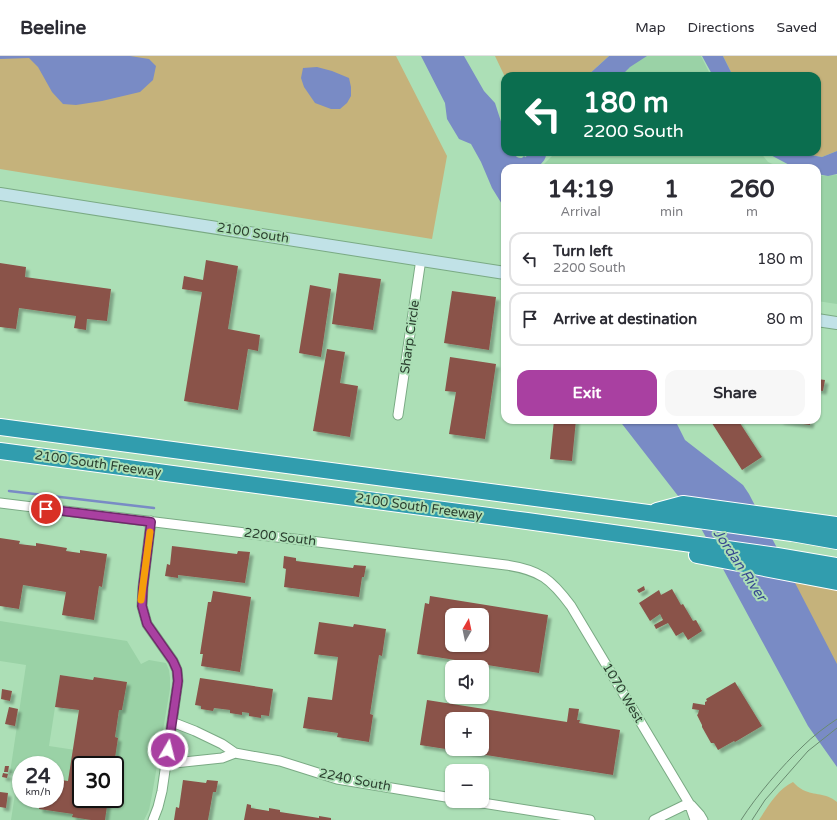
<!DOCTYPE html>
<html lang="en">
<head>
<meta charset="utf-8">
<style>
	:root { --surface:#fff; --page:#f7f7f7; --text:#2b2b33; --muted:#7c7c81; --line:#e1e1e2; --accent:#a940a1 }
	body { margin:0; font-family:"Varela Round",sans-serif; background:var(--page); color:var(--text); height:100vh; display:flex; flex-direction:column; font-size:15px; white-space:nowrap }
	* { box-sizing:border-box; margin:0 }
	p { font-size:13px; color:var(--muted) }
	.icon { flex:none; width:22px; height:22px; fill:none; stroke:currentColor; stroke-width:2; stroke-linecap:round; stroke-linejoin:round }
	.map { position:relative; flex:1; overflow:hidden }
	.panel { position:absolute; left:501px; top:108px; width:320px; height:260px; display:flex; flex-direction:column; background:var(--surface); border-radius:12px; box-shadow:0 1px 3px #0004 }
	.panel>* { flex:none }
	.hud { position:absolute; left:501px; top:16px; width:320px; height:84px; border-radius:12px; box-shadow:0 1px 3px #0004; background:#0b6e4f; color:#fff; overflow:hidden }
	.needle { width:26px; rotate:9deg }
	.buttons { position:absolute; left:445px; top:552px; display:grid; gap:8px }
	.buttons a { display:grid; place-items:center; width:44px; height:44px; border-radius:8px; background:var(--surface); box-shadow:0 1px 3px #0004; font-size:20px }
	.speed { position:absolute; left:12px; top:700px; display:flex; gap:8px; font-size:20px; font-weight:700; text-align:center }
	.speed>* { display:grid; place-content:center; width:52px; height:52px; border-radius:50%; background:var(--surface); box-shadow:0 1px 3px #0004; line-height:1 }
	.speed small { font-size:10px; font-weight:400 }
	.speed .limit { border:2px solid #111; border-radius:6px; background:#fff; color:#111 }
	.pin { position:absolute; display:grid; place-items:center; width:34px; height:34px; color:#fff; margin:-17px; border:2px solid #fff; border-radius:50%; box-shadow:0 1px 4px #0007 }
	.me { position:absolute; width:44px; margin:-22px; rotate:8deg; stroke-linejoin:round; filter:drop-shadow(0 0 3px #0008) }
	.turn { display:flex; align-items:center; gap:14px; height:84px; padding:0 16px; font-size:18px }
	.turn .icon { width:52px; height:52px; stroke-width:2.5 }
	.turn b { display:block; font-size:28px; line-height:34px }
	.eta { display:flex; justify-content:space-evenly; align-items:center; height:68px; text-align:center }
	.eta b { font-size:24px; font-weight:800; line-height:28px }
	.primary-button { display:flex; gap:8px; margin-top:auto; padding:8px 16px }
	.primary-button a { flex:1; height:46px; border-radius:12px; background:var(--accent); color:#fff; font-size:16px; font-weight:800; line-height:46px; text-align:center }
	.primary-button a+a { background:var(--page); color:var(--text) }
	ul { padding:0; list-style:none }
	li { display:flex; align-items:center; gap:12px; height:54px; margin:0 8px 6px; padding:0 8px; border:2px solid var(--line); border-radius:12px }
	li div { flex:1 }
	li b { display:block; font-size:15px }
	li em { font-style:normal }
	header { display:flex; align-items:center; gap:24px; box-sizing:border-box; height:56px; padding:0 20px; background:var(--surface); border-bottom:1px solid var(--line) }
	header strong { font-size:19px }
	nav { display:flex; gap:22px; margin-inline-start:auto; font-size:14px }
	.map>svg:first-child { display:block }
	.built { fill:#9ad2a6; fill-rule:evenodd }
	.green { fill:#c5b27b }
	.water { fill:#798bc5 }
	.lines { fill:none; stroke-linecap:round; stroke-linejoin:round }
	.stream { stroke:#798bc5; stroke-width:2.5 }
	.river { stroke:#798bc5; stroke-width:16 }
	.building { fill:#8a5349; fill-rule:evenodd; filter:url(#shadow) }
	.street-casing { stroke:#7aaa84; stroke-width:11 }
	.secondary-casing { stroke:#7aaa84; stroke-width:14 }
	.highway-casing { stroke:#fff; stroke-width:18 }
	.street { stroke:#fff; stroke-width:9 }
	.secondary { stroke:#c1e2e7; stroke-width:12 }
	.highway { stroke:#319dae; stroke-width:16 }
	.tram { stroke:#698b70; stroke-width:1 }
	.route-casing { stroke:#6e2a69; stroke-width:10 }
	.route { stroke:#a940a1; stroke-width:7 }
	.slow { stroke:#f59e0b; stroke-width:7 }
	.labels { text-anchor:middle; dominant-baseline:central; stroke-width:4; stroke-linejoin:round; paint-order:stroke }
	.street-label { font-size:13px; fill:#2b3f2f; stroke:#acdfb6 }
	.water-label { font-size:14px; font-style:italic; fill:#384991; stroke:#acdfb6 }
</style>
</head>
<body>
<header>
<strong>Beeline</strong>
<nav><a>Map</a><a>Directions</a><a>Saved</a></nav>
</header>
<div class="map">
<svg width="837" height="764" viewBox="0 0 837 764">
	<defs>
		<filter id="shadow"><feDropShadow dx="3.5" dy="3.5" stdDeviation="1" flood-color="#0004"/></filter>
	</defs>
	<rect width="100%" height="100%" fill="#acdfb6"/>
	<path class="built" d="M641 0H701L711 20H619Z
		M556 96H760L768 106 782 112H543L542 110Z
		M837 119V248L817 245V120Z
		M0 565 127 585 141 608 149 604 166 607 169 614 170 622V633L152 739 149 754 144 764H11L18 718 10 717 26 609 0 605ZM60 619 93 624 94 621 126 626 122 654H119L115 681 118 682 115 700 49 690ZM21 709H55V743H21ZM81 709H115V743H81Z"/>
	<path class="green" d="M0 0H396L447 100 432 183 0 113Z
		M495 0H609L587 20 505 21Z
		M723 0H837V95L822 101 805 98 801 96H817V20H733Z
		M776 520 837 533V609Z
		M793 726C796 729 799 732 803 734 815 740 825 736 837 746V764H759C768 750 778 733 793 726Z"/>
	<path class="water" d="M0 0H130L149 3 156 10 153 24 140 36 102 45 76 49 63 48 52 36 38 11 29 2 0 3Z
		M421 0H464L484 35 495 47 505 78V96H513C515 100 517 102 522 102L524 100 537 112H505V153L492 132 481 106 471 88 459 83 447 63 445 47Z
		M609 0H647L630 11 621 20H587Z
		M702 0H723L733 20H713Z
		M317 11 332 15 349 22 351 31V40L347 47 340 53H331L315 47 304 31 301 22 303 12Z
		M837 95V118L828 120 817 118V112H795L765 96H801L805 98 822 101Z
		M619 364H675L685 384 743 429 749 438 837 608V711L808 670 696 463Z"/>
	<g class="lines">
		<path class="stream" d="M9 435 154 452"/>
		<path class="river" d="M527 112 538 99"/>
	</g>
	<path class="building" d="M206 204 238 210 228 273 260 279 258 295 248 293 238 354 184 345 202 236 182 233 184 220 203 224Z
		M0 207 26 211 25 221 111 233 107 265 87 263 86 274 74 272 76 260 19 252 16 273 0 271Z
		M339 217 381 223 373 274 332 268Z
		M310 229 331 233 321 301 299 297Z
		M452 235 496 241 489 294 444 287Z
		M327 293 345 296 340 327 358 330 350 381 313 375Z
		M450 301 496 308 485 383 449 378 456 336 445 335Z
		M817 323 825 324 823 335 817 334Z
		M554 364H576L572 405 550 403Z
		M710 364H738L762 401 742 414Z
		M780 364H811L810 369 780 365Z
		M0 482 20 485 19 488 36 490V487L67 492 66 495 80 497V494L107 498 102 531 99 530 94 564 62 559 66 536 23 529 19 553 0 550Z
		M172 490 237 498 238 495 250 496 245 527 178 519V522L165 520 167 508 170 509Z
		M284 500 296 502V505L353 512 354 509 366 510 364 521H362L359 541 284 531 286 513 283 512Z
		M644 530 645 534 639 537 637 534Z
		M672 533 681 549 683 548 693 565 696 564 702 575 688 584 683 576 676 580 668 567 656 573 654 569 663 564 660 558 650 565 639 547 659 534 661 539Z
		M213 535 251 541 240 616 201 610 203 598H200L208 546H211Z
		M430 540 548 559 539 617 417 598 425 547 429 548ZM452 559H482V589H452Z
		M319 566 353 571 354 568 386 573 382 600 379 599 370 658 373 659 369 686 337 681 338 677 303 672 308 641 332 644 338 601 314 598Z
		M60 619 93 624 94 621 127 626 122 654H119L115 681 118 682 114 709H81V743H108L105 764H91L72 761 73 758 39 753 40 743H55V723L68 725 79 654 55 651Z
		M200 622 273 633 269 660 261 659V662L249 660V657L242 656V659L230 657V654L214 652 213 655 201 653V650L195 649Z
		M735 626 762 670 735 686 734 685 718 694 714 687H711L702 671V669L697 659 698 658 699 654 692 653 693 647 705 649V646L707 645 706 643Z
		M2 633 12 635 10 645 1 643Z
		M427 644 567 666 569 652 579 653 577 664H580L579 667 620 674 613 719 454 694V693H482V663H452V694L420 689Z
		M9 651 18 653 15 670 5 668Z
		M5 710H9L8 716H4Z
		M3 717 8 718 7 722 2 721Z
		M183 724 206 727 207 724 218 725 216 736H213L208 764H174L176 751 179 752Z
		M0 736 8 737 6 752 0 751Z
		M247 748 251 749V752L269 755V752L280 754V756L319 762V760L331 762V764H244Z"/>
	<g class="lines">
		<defs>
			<path id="street" d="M398 359 421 203
				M0 447 506 509C540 514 551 523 571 550L689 747 695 764
				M151 465 143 531 142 550 147 568 173 605 177 614 178 625 162 735 158 751 153 764
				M172 666 195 675 222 688 235 697 280 705 337 723 452 742
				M165 708 222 702 235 697
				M470 745 590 764
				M691 749 700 759 703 764
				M654 764 689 747"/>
			<path id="secondary" d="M0 138 505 217
				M817 264 837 267"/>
			<path id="highway" d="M0 371 648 457 792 477 837 485
				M0 395 527 465 777 500 837 510
				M657 455 683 448 837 469
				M697 499 837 526"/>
		</defs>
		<use href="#street" class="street-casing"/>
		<use href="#secondary" class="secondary-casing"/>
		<use href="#highway" class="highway-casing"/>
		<use href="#street" class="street"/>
		<use href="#secondary" class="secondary"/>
		<use href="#highway" class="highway"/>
		<path class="tram" d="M741 764C757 739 782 710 803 690 813 680 825 671 837 663
			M752 764 765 744 808 695 837 672"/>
	</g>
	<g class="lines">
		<defs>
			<path id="route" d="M46 453 151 466 143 531 142 550 147 568 173 605 177 614 178 625 168 694"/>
		</defs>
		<use href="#route" class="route-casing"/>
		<use href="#route" class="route"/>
		<path class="slow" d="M141 544 150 476"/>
	</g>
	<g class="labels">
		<g class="street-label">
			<text transform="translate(253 177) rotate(9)">2100 South</text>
			<text transform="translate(410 281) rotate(-82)">Sharp Circle</text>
			<text transform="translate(98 408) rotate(8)">2100 South Freeway</text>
			<text transform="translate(419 451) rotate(8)">2100 South Freeway</text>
			<text transform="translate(280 481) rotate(7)">2200 South</text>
			<text transform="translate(623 637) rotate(59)">1070 West</text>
			<text transform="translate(355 724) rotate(11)">2240 South</text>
		</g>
		<g class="water-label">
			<text transform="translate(740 509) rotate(56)">Jordan River</text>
		</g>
	</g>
</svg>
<div class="buttons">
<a><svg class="needle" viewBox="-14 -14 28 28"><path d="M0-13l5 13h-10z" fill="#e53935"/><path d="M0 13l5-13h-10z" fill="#7c7c81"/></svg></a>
<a><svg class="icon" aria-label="sound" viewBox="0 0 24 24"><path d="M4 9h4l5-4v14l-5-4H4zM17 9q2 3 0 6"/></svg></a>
<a>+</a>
<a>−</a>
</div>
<div class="speed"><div>24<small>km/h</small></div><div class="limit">30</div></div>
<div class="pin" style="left:46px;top:453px;background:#d93025"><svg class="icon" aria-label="arrive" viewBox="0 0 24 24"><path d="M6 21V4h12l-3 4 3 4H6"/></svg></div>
<svg class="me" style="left:168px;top:694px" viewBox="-20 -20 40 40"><circle r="17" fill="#a940a1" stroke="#fff" stroke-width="3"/><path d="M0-11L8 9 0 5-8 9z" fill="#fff"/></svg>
<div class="hud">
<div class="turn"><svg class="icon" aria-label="left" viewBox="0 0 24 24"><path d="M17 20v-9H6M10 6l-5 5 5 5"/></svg><div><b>180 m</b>2200 South</div></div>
</div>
<section class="panel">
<div class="eta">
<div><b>14:19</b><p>Arrival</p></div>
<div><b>1</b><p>min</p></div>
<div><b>260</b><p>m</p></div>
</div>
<ul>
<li><svg class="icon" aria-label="left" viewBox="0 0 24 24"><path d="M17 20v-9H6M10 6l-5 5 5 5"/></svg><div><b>Turn left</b><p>2200 South</p></div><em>180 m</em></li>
<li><svg class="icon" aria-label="arrive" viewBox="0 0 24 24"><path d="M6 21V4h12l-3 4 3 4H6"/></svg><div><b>Arrive at destination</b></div><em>80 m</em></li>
</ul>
<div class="primary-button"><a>Exit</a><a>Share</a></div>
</section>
</div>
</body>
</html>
